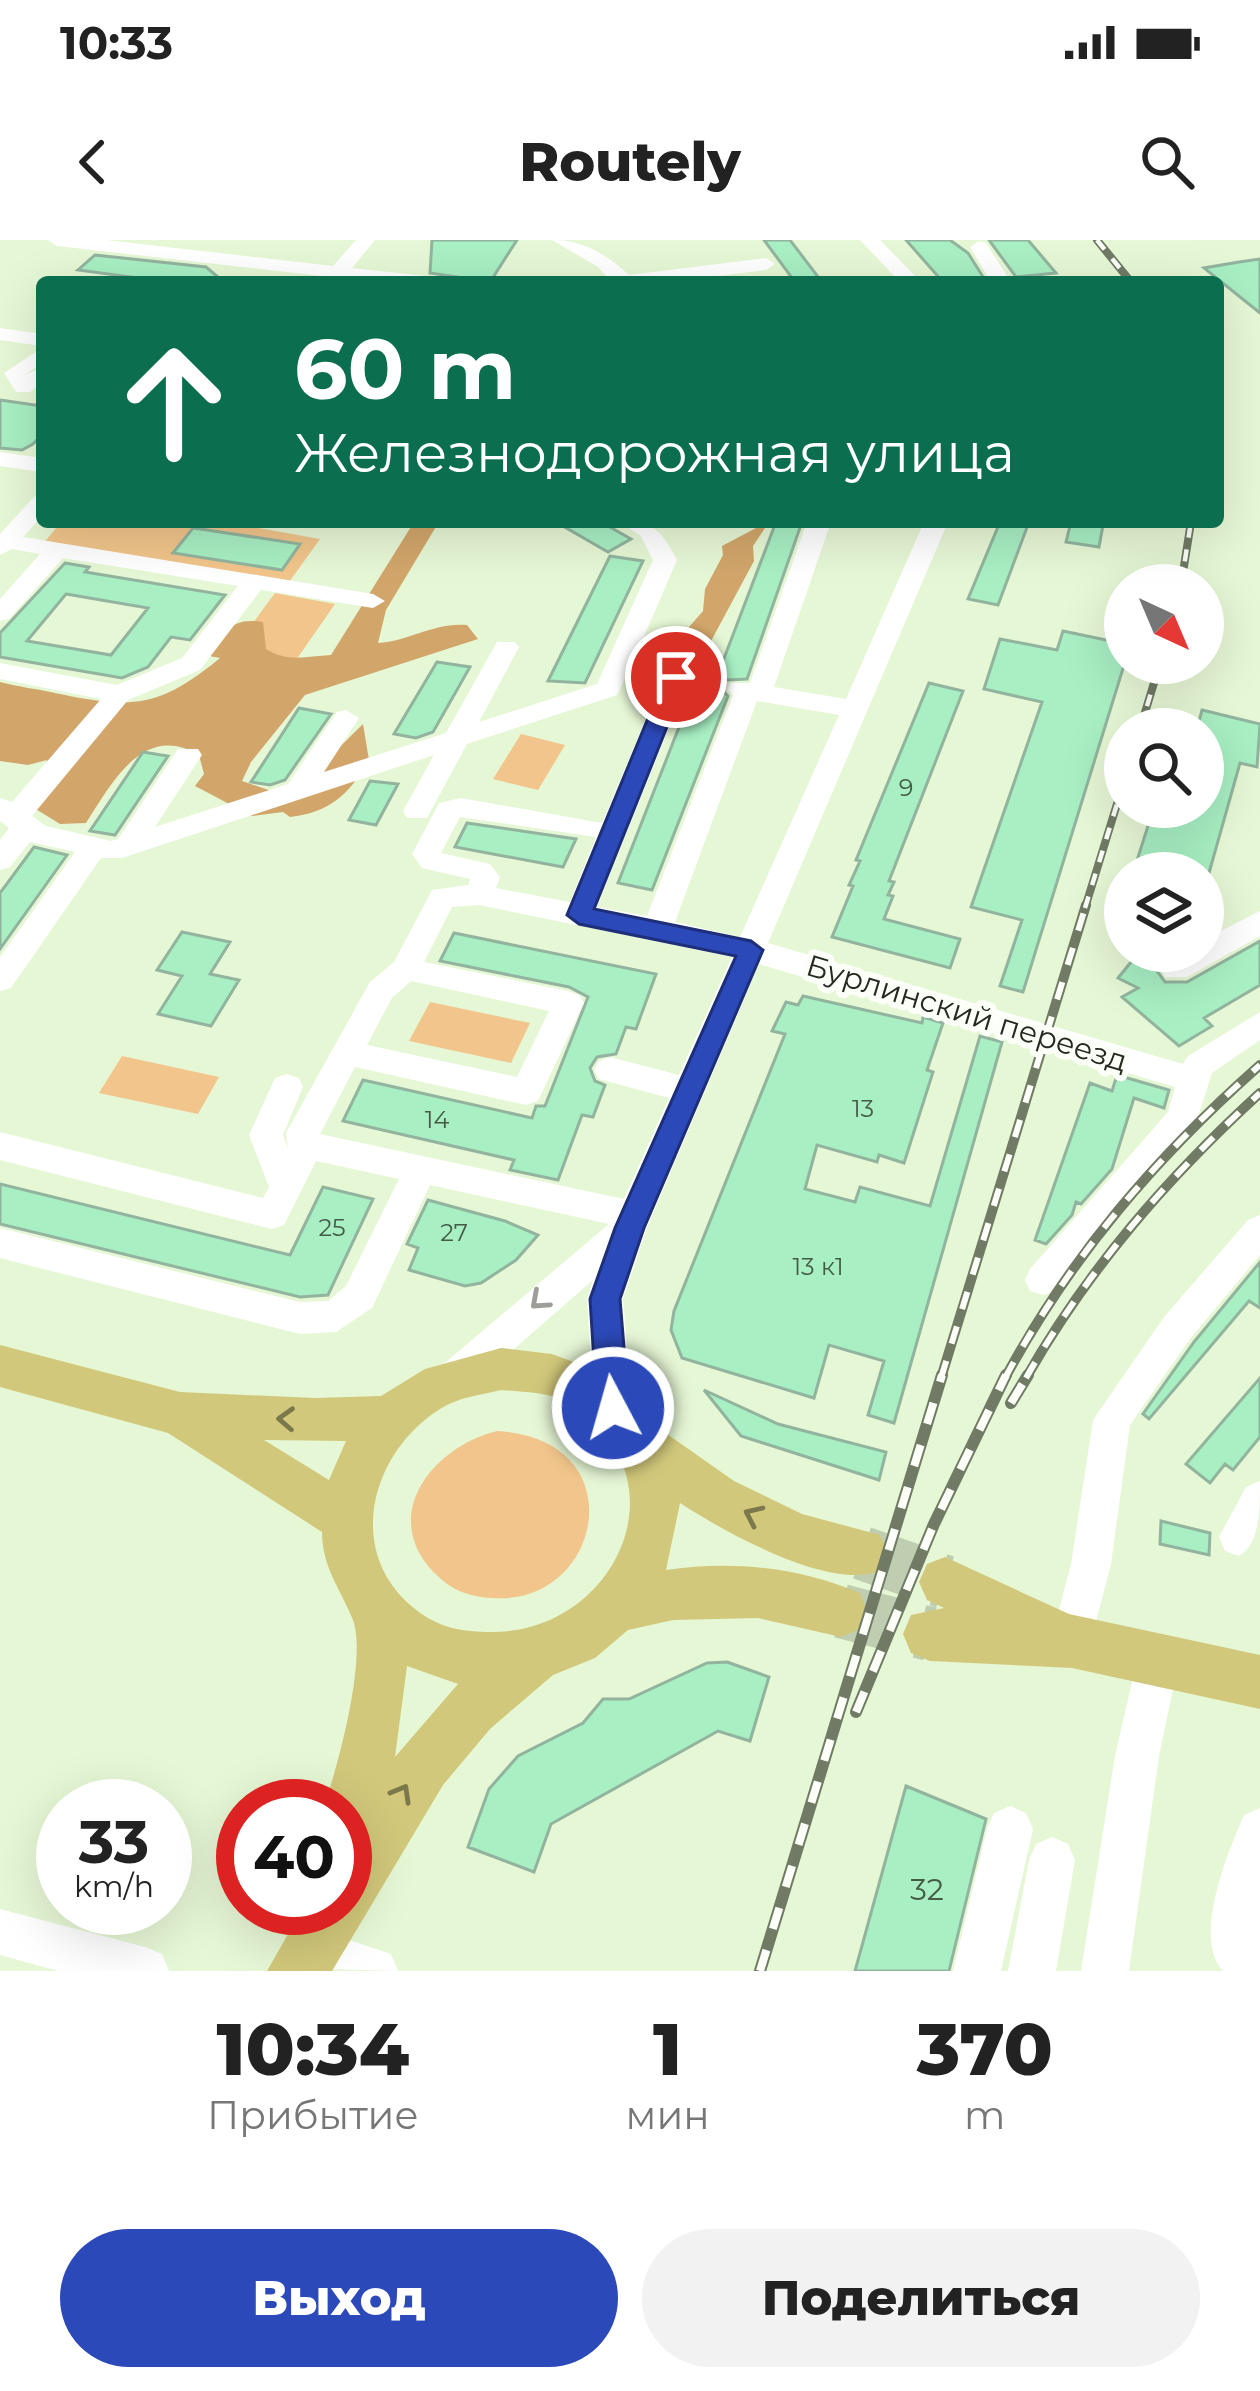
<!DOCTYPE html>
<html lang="ru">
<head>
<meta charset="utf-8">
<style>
	:root { --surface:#fff; --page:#f2f2f2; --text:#222; --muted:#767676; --accent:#2c49b9 }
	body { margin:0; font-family:Montserrat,sans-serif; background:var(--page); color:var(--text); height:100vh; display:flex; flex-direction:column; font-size:45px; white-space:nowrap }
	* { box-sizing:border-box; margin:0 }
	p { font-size:39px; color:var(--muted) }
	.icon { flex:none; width:66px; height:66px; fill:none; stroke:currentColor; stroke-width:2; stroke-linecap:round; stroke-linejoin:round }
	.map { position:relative; height:1731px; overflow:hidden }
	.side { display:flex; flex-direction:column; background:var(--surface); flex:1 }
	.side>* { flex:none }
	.hud { position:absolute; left:36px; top:36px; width:1188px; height:252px; border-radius:12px; box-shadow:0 12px 48px #0002; background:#0b6e4f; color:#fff; overflow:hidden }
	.needle { width:78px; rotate:136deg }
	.buttons { position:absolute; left:1104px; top:324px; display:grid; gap:24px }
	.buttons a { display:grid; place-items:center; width:120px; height:120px; border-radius:50%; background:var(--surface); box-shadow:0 12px 48px #0002; font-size:60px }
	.speed { position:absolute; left:36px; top:1539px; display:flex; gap:24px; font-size:60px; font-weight:700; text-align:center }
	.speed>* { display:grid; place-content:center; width:156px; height:156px; border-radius:50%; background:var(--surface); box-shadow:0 12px 48px #0002; line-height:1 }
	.speed small { font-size:30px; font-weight:400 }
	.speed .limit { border:18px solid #d22; background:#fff; color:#111 }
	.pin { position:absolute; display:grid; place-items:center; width:102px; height:102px; color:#fff; margin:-51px; border:6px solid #fff; border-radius:50%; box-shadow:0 3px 12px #0007 }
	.me { position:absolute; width:132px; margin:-66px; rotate:354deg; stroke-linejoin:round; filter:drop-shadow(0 0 9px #0008) }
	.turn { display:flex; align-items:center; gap:42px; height:252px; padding:0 60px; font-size:54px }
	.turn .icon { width:156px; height:156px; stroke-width:2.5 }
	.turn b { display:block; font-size:84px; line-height:102px }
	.eta { display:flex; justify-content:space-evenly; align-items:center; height:204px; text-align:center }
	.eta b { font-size:72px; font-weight:800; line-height:84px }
	.primary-button { display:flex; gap:24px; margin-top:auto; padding:24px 60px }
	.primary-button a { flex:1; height:138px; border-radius:72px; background:var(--accent); color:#fff; font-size:48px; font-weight:800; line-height:138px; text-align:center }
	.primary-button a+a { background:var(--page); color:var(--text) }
	.status { display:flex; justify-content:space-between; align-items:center; height:84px; padding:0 60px; background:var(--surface); direction:ltr }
	.status svg { height:33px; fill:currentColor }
	header { display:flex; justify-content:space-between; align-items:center; height:156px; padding:0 60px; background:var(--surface); font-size:54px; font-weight:800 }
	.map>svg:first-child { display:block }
	.green { fill:#f1c58b }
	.forest { fill:#d2a66b }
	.building { fill:#a8efc3; stroke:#92b49e; stroke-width:3; fill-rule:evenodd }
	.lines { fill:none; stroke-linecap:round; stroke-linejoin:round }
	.major-tunnel { stroke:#bfceb0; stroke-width:54; stroke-dasharray:54 27; stroke-linecap:butt }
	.minor { fill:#fff; fill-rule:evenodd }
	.major { fill:#d2c87b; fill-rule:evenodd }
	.rail-far2-casing { stroke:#707a65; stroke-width:8 }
	.rail-far1-casing { stroke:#707a65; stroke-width:10 }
	.rail-casing { stroke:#707a65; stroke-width:12 }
	.rail-far2 { stroke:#fbfff8; stroke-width:4.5; stroke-dasharray:12; stroke-linecap:butt }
	.rail-far1 { stroke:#fbfff8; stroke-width:6; stroke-dasharray:18; stroke-linecap:butt }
	.rail { stroke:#fbfff8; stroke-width:8; stroke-dasharray:22; stroke-linecap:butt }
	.oneway { stroke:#9c9f99 }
	.oneway2 { stroke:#7b794c }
	.route { fill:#2c49b9; stroke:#1d2f78; stroke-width:3 }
	.labels { text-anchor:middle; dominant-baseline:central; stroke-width:12; stroke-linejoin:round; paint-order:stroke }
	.number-label { font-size:24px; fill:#455b46 }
	.street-label { font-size:30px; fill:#242a1d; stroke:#fbfff8 }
	.near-number-label { font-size:30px; fill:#455b46 }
</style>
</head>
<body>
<div class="status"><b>10:33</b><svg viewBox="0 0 49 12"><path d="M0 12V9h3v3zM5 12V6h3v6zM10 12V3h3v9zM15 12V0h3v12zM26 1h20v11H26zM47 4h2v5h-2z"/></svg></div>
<header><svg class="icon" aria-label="back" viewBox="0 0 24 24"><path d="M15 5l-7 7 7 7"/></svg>Routely<svg class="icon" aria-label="search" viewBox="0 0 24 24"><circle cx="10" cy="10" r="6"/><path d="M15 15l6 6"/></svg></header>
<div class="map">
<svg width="1260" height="1731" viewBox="0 0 1260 1731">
	<rect width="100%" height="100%" fill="#e6f7d5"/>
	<path class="green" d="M61 282H224L320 299 287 345 42 305Z
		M275 353 335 364 285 436 222 425Z
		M521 494 565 505 538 550 493 539Z
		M430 762 530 783 511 823 409 801Z
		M122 816 219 837 198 874 99 853Z
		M497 1191C638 1199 602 1367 492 1358 473 1357 455 1352 441 1339 375 1282 429 1208 497 1191Z"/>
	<path class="forest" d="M414 282 437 285 386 370 378 403C409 401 435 382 467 385L478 399 305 455 251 522 242 541 289 557 363 484 369 520C350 554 329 573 290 577L283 572 252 576 195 546 204 534 199 515C143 482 112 543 86 583L60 584 34 568 47 520 28 525 0 521V442C19 447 37 449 55 453 131 469 158 469 220 418L209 416C225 391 231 377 263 382L266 409C288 423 307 416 331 415Z
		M756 288H765L753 306 754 321 703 416C685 424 660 427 644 415L683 394 703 371 705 349 723 315 722 306Z"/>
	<path class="building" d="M432 0H517L490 42 430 33Z
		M764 0H790L822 42H795Z
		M906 0H950L968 13 985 40 943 42Z
		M989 0H1028L1056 33 1016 37Z
		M95 15 206 27 224 42H168L78 30Z
		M1260 19V73L1204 28 1239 22Z
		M0 160 42 166V194L33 204 22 210 0 208Z
		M556 282H601L631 299 608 312Z
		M776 282H802L747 439 728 440 718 434Z
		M1000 282H1029L998 365 968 359Z
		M1071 282 1103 285 1099 307 1066 302Z
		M193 288 207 290 300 304 282 330 173 313Z
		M610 316 643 321 585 443 548 441Z
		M65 323 89 327 85 332 225 355 190 400 171 397 148 427 122 438 0 417V393ZM66 354 148 368 111 415 27 401Z
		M1063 391 1125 404V422L1023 752 1000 746 1022 680 971 667 1042 462 984 449 1000 399 1057 410Z
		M437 422 470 427 433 492 416 498 394 494Z
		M929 443 963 451 889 641 894 642 888 655 893 656 884 679 960 699 950 728 832 697 853 646 849 645 860 621 856 620Z
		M724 452 728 456 652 650 618 643 692 454 713 457Z
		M299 468 331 474 285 540 270 545 251 542Z
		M1202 470 1260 484 1257 527 1240 523 1209 633H1133L1154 567H1203L1216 516 1203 513V489H1197Z
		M143 512 168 516 115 595 90 591Z
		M370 541 398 544 376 585 349 580Z
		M467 583 576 599 563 627 455 607Z
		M34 607 67 615 0 709V653Z
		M182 692 230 702 210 734 239 740 211 786 158 774 182 736 157 730Z
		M454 693 656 734 636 789 626 787 616 814 597 817 590 828 595 841 605 845 593 877 582 875 558 940 510 930 514 920 343 881 363 840 532 878 536 866H545L588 757 569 747 440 721Z
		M1260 701V745L1204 778 1212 786 1179 806 1122 757 1138 748 1118 738 1140 711H1175L1157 731 1165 742H1187Z
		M803 756 922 783 923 777 943 783 927 830 933 832 904 923 879 915 877 922 817 905 805 949 855 962 860 947 930 966 980 796 1002 802 894 1183 868 1175 884 1121 829 1105 814 1158 682 1118 671 1090 674 1071 785 794 772 791 786 762 798 765Z
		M1117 835 1169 850 1164 868 1134 858 1112 929 1081 964 1076 962 1072 975 1046 1004 1035 1000 1090 843 1112 851Z
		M0 944 290 1015 323 947 373 959 328 1055 300 1057 0 984Z
		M428 960 505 981 538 995 516 1020 481 1043 465 1046 409 1030 418 1008 407 1004Z
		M1260 1022V1068L1249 1061 1149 1179 1143 1174 1194 1102Z
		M1260 1138V1197L1233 1230 1225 1224 1210 1243 1186 1224Z
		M704 1150 778 1184 886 1212 879 1240 741 1196Z
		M1161 1281 1210 1293 1209 1315 1160 1304Z
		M727 1422 769 1437 750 1501 718 1491 551 1584 534 1632 468 1607 489 1549 518 1516 583 1483 603 1459H629L707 1423Z
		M906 1546 986 1579 949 1731H855Z"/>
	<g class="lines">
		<path class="major-tunnel" d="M862 1313 945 1342
			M841 1371 930 1394"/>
		<path class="minor" d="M48 0H106L333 26 356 0H375L352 28 426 36 436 42H375L57 6Z
			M552 0C583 0 606 14 629 35L766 18 775 24 766 30 668 42H612L598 27Z
			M860 0H880L921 42H900Z
			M979 1 986 3 1011 42H991L970 7Z
			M0 88 42 94V106L0 100Z
			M42 108V123L25 135 42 127V143L30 152H16L4 133Z
			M0 212 42 218V232L0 226Z
			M42 255V276L23 297 373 354 385 361 373 368 261 350 200 430 128 460 32 576 46 586 111 601 118 599 178 509H198L202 515 155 587 288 544 337 472 346 470 359 478 324 532 446 493 497 402H515L519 407 479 482 597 444 653 320 641 296 620 282C655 282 661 290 677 320L633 422 714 437 727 445 714 453 685 448 597 667 647 676 733 455 727 449 731 443H750L807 282H831L774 447 846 459 924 282H948L768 703 1183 824 1188 816 1260 772V800L1212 833 1195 886 1056 1051 1043 1055 1030 1051 1025 1040 1030 1029 1168 872 1175 847 759 724 647 988 623 1059 632 1168 626 1180 613 1185 600 1180 594 1168 587 1059 593 1040 466 1151 453 1156 440 1151 434 1139 440 1127 609 984 430 945 372 1068 336 1092 300 1094 0 1018V988L300 1062 328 1061 346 1046 399 939 316 921 284 985 272 989 0 920V892L263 958 269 947 249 895 275 838 287 834 299 838 303 847 283 895 288 909 286 893 291 884 370 742 394 722 432 650 468 645 470 639 422 628 412 614 439 563 461 558 602 583 661 443 626 436 617 455 467 504 427 578H407L403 571 434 515 122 618H101L11 748 0 751V717L75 612 30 602 10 627 0 630V600L9 588 0 581V558L12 562 101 459 0 439V423L117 445 182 418 238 346 63 318 9 379 0 381V359L40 314 12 309 0 315V294L34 257ZM757 461 839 475 740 697 675 682ZM460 577 596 597 570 662 496 648 500 637 490 624 441 613ZM479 665 732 717 679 835 610 817 599 821 594 830 599 839 669 858 624 959 320 894 355 827 526 865 538 861 584 763 579 755 568 751 424 722 452 667ZM411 741 549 771 517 837 367 805 392 758Z
			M1260 671V696L1187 737H1165L1161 729C1170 713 1186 711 1203 711V700Z
			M1260 975V1015L1190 1099 1130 1185 1111 1324 1087 1416 1072 1422 1057 1416 1051 1401 1071 1324 1093 1180 1164 1077 1248 980Z
			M1260 1241C1260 1269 1260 1304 1239 1316L1225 1311 1219 1297 1246 1247Z
			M1158 1399 1173 1405 1179 1420 1159 1516 1129 1731H1081L1115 1516 1137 1420 1143 1405Z
			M1010 1566 1026 1573 1033 1589 1001 1731H953L987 1589 994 1573Z
			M1260 1568V1731H1223C1192 1697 1228 1612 1244 1575Z
			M1052 1597 1068 1604 1075 1620 1056 1731H1008L1029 1620 1036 1604Z
			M0 1669 145 1707 162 1714 169 1731H58L0 1715Z
			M310 1687 391 1714 398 1731 293 1728 286 1711 293 1694Z"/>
		<path class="major" d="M0 1105 180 1152 315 1158 381 1156 425 1129 501 1108 552 1114 598 1131 644 1165 657 1187 734 1241 802 1274 880 1295 888 1313 880 1331C829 1351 725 1292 680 1263L666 1330C732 1320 798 1327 860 1353L867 1371 860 1389 841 1397 758 1378 673 1380 628 1390 595 1418 553 1435 490 1489 443 1545 332 1731H267L303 1668H345V1566H324C338 1526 367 1419 353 1380 341 1350 322 1327 322 1292L168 1193 0 1147ZM501 1150C521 1152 547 1152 564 1161 689 1230 620 1392 492 1392 462 1392 439 1388 415 1369 344 1313 370 1213 440 1169 458 1157 481 1155 501 1150ZM264 1200 346 1201 329 1240ZM407 1426 458 1444 395 1517Z
			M945 1317 1069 1374 1260 1415V1469L1072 1428 930 1421 911 1413 903 1394 911 1375 944 1368 927 1360 919 1342 927 1324Z"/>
		<defs>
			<path id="rail-far2" d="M1097 0 1131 42
				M1181 345 1191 282
				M1140 489 1160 423
				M1085 668 1125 538"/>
			<path id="rail-far1" d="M941 1138 1086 665
				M1005 1138C1071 1016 1156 917 1260 825
				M1026 1138C1088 1029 1167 938 1260 853"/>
			<path id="rail" d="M1011 1163 1028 1135
				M856 1472 934 1284 1006 1135
				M760 1731 942 1135"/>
		</defs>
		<use href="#rail-far2" class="rail-far2-casing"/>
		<use href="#rail-far1" class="rail-far1-casing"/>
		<use href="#rail" class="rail-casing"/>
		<use href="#rail-far2" class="rail-far2"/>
		<use href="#rail-far1" class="rail-far1"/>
		<use href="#rail" class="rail"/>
	</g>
	<defs><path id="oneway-chevron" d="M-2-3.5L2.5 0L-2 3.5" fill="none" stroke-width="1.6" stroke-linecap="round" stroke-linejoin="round" transform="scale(3)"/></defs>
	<use class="oneway" href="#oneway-chevron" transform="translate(539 1061) rotate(138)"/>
	<g class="oneway2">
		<use href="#oneway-chevron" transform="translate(286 1179) rotate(-177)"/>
		<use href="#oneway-chevron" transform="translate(753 1275) rotate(-155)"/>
		<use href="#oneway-chevron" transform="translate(402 1553) rotate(-60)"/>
	</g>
	<path class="route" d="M676 431 687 437 594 669 751 701 763 710 644 988 620 1059 629 1168 624 1178 613 1182 602 1178 597 1168 590 1059 615 988 736 716 579 684 567 675 665 437Z"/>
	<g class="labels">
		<g class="number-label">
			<text x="906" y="547">9</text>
			<text x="863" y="868">13</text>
			<text x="437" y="879">14</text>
			<text x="332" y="987">25</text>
			<text x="454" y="992">27</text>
			<text x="818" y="1026">13 к1</text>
		</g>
		<g class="street-label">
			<text transform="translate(967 773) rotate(17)">Бурлинский переезд</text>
		</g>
		<g class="near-number-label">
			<text x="927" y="1649">32</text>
		</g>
	</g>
</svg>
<div class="buttons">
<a><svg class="needle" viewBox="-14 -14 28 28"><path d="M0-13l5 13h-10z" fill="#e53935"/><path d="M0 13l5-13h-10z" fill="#767676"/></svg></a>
<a><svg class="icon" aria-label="search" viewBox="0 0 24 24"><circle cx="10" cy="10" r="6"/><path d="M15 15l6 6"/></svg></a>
<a><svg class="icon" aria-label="layers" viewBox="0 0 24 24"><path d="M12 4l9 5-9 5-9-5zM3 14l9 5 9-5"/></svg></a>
</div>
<div class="speed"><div>33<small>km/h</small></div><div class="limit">40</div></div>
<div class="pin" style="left:676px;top:437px;background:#d93025"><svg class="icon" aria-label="arrive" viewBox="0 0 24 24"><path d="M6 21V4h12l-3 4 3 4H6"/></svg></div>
<svg class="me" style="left:613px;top:1168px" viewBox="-20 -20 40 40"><circle r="17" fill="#2c49b9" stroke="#fff" stroke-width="3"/><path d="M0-11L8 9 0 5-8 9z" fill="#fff"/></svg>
<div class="hud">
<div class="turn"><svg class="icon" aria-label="ahead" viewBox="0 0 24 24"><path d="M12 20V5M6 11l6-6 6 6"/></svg><div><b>60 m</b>Железнодорожная улица</div></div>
</div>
</div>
<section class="side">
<div class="eta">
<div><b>10:34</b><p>Прибытие</p></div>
<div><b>1</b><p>мин</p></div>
<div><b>370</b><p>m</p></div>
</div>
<div class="primary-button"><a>Выход</a><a>Поделиться</a></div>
</section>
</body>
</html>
